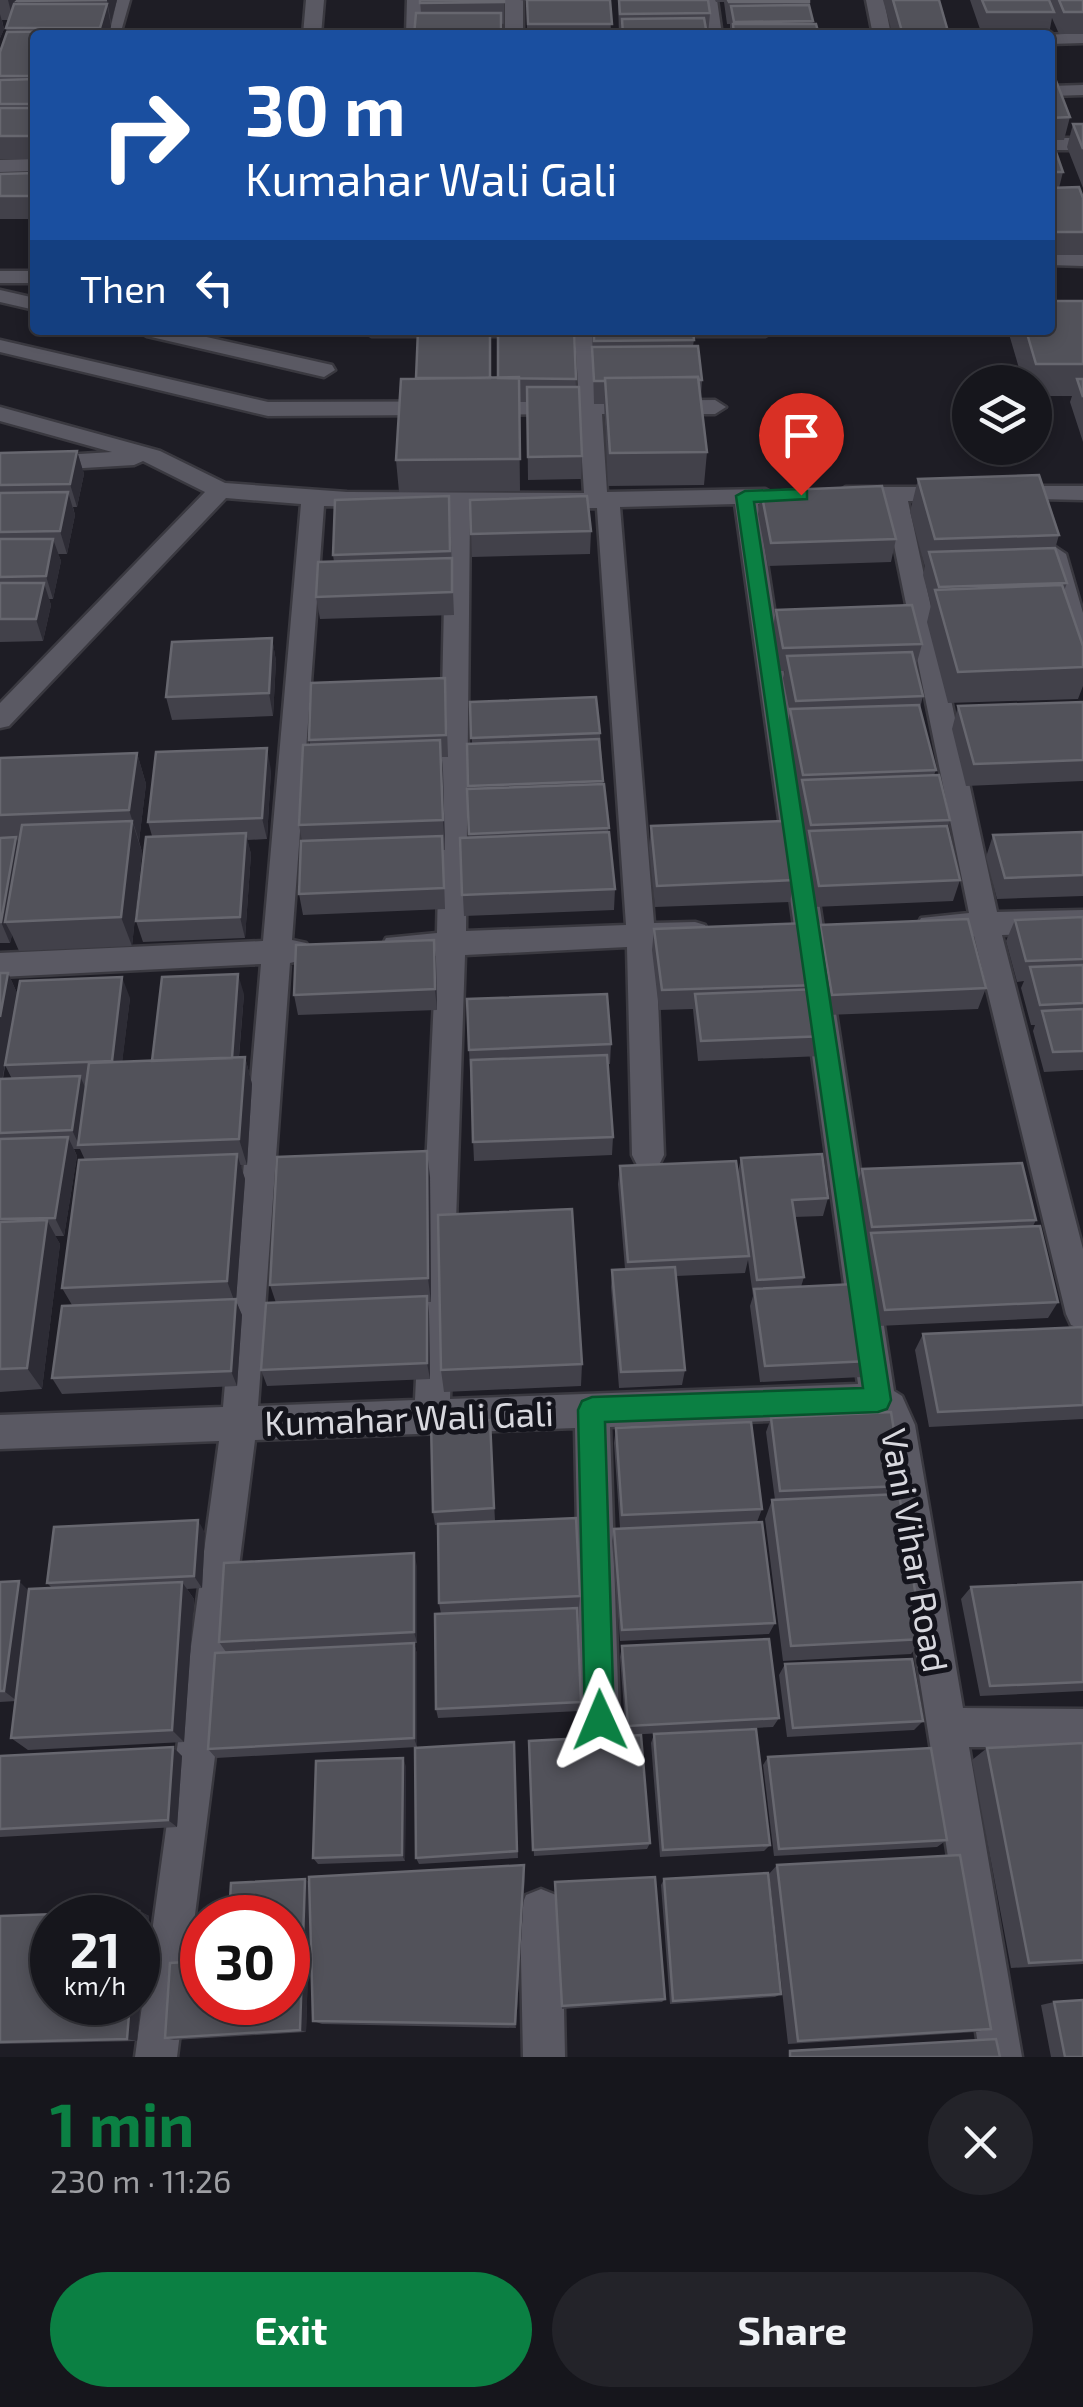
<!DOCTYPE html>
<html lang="en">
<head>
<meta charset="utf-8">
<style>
	:root { --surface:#16161c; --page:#232329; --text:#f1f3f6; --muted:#9e9fa3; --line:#35353b; --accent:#0b8043 }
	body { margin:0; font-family:"Exo 2",sans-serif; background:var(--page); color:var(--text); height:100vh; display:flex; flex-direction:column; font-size:38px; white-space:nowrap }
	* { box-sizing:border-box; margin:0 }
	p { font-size:32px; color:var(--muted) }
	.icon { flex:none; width:55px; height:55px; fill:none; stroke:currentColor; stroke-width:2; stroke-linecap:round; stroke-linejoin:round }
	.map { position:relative; height:2057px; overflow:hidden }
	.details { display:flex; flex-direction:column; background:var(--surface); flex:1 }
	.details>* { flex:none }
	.guide { position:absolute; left:30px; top:30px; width:1025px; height:305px; border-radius:10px; box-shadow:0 5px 15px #0003,0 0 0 2px var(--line); background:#1a4fa0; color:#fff; overflow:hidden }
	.fabs { position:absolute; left:952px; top:365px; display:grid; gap:20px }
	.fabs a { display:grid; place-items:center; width:100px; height:100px; border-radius:50%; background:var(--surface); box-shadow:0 5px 15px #0003,0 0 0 2px var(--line); font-size:50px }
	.speed { position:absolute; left:30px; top:1895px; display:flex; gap:20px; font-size:50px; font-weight:700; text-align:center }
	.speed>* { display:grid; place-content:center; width:130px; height:130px; border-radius:50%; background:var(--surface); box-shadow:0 5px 15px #0003,0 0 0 2px var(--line); line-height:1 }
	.speed small { font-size:25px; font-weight:400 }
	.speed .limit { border:15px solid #d22; background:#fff; color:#111 }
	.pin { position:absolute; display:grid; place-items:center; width:85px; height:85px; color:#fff; margin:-102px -42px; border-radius:50% 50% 50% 0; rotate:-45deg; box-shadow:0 0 10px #0007 }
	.pin .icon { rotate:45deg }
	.me { position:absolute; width:110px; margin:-55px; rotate:359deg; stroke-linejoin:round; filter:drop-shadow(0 0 8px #0008) }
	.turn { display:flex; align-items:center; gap:35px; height:210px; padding:0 50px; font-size:45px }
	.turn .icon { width:130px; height:130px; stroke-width:2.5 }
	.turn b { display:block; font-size:70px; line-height:85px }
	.then { display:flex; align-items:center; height:95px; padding:0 50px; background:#0003; gap:20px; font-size:38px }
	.round { display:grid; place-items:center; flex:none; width:105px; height:105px; border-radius:52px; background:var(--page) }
	.overview { display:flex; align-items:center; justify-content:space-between; height:170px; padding:0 50px }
	h1 { font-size:60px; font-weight:700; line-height:75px; color:var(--accent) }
	.cta { display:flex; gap:20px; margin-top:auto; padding:20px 50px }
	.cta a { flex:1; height:115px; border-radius:60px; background:var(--accent); color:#fff; font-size:40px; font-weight:700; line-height:115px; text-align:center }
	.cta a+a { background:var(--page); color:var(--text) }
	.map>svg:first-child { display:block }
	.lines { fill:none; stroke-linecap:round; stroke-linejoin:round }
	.minor-casing { stroke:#3a3940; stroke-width:5 }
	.minor { fill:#5a5963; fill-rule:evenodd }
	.wall { fill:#42414a }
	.shaded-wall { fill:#2d2c35 }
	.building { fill:#52525a; stroke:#67676f; stroke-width:2.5 }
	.route { fill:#0b8043; stroke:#07532c; stroke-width:2.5 }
	.labels { text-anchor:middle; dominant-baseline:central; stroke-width:10; stroke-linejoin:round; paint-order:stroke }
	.street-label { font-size:35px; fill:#d8d8de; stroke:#14141c }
</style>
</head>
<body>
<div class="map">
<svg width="1083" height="2057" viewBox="0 0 1083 2057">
	<rect width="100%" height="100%" fill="#1e1d25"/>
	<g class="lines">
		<defs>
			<path id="minor" d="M112 0H130L120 35H102Z
				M306 0H324L321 35H303Z
				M407 0H425L424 35H406Z
				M505 0H523V35H505Z
				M699 0H717L722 35H704Z
				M866 0H884L891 35H873Z
				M1083 33V43L1050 44V35H1045Z
				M1083 85V95L1050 96V86Z
				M1050 138H1083V150H1050Z
				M35 159V171L0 172V160Z
				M1050 253 1083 254V266L1050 265Z
				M0 271H35V283H0Z
				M0 290 35 298V310L0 302Z
				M136 330H175L332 365 335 370 324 377 147 336Z
				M361 330H776L765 336H596L601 401 715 400 726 407 715 414H602L607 492 765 489 777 496 773 501 758 504 894 1391 902 1396 915 1425 963 1708 1083 1709V1747H969L1022 2057H980L879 1425 873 1417 610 1427 619 1720 614 1734 600 1739 586 1734 581 1720 575 1428 255 1440 177 2057H135L219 1441 0 1449V1415L223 1407 261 964 0 977V953L263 941 301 504 226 498 9 726 0 728V703L205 492 143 461 134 465 0 473V459L112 452 0 421V407L160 451 225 483 347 492 584 493 579 414 268 416 0 352V340L268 402 579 401 575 336H372ZM735 504 858 1384 450 1399 465 955 627 947 632 1155 637 1165 648 1169 659 1165 664 1155 656 946 705 941 709 933 705 925 695 922 654 923 620 507ZM324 506 446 509 437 933 386 938 382 946 386 954 396 958 436 956 415 1400 258 1406 290 963 306 959 311 951 306 943 292 940ZM597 508 626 925 466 931 470 509Z
				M1006 486H1083V500L998 498 994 493 998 488Z
				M846 487H955L967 494 955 501H908L997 912 1083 910V932L1002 935 1083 1249V1330L1071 1325 1066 1314 974 936 921 934 917 926 921 918 969 913 885 501 838 499 834 494Z
				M1054 546 1066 554 1083 613V666L1074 663 1070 657 1042 554Z
				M541 1889 556 1895 562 1910 565 2057H523L520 1910 526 1895Z"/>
		</defs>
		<use href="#minor" class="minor-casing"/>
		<use href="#minor" class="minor"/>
	</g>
	<path class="wall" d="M0 0H117L109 35H35V159H0V52L7 33 6 28 9 20H2L4 29 0 38Z
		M420 0H504V24L421 13Z
		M520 0H610L611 35H526L527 31V1Z
		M618 0 710 13 708 35H619Z
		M715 0H809L813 24 819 35H730V24H727L724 2H716Z
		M883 0H939L949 35H893Z
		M970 0H1083V34H1059L1052 18 1049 34 982 35Z
		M1050 73 1070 117 1064 140H1052L1063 172 1059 188 1082 196 1083 194V255H1050Z
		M1073 124H1083V188L1067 147Z
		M35 173V219H0V174Z
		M1083 301V442L1070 402 1072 396H1035V382H1023L1009 334 1010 330H1050Z
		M574 330 576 387 582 456 581 479 528 480 527 402H519L520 491 399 492 396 460 491 378H498Z
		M592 330 694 340 693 346 702 380 701 397 707 452 704 485 608 486 604 404H594Z
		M77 451 84 474 77 507H73L75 515 67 554H58L61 561 53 599H49L51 605 43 641 0 642V453Z
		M918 479 1059 535 1055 549 1067 583 1064 591 1083 646V686L1078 699 948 703 927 622 931 605 923 575 925 567 910 512Z
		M761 491 896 539 891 562 768 566 758 514Z
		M449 496 454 615 320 619 316 597 334 562 333 555Z
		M470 500 591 531 590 554 472 557Z
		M776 610 922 644 916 666 923 696 920 708 936 770 934 775 950 820 947 829 960 880 953 901 814 907 804 853 806 845 798 802 799 796 786 731 790 713 783 678 785 671H779L772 633Z
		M272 638 276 661 273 716 172 720 166 697Z
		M446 700 448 757H442L445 850H443L445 909 303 915 299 894 302 841 299 825 310 745 309 740Z
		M470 702 600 733 603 784 615 889 614 910 464 916 460 838H469L467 744H472Z
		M1083 702V781L966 786 952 729 958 706Z
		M137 753 146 784 139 841 142 852 132 946 19 951 12 935 10 943H0V758Z
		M271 770 267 839 247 840 251 854 245 938 143 942 136 921 152 836 148 822Z
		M651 826 794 880 790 902 655 907 649 848Z
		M1083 832V896L997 899 986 857 993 835Z
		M1083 917V1070L1044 1072 1033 1031 1035 1025H1031L1021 988 1024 981 1017 982 1006 941 1015 920Z
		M820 925 986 988 978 1009 827 1015 815 946Z
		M654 929 819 985 818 989 827 1036 822 1056 698 1061 693 1009 659 1010 652 950Z
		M434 940 437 1010 298 1015 294 995Z
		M0 973H8L17 993 3 1079H12L5 1065 130 998 122 1062 152 1061 244 994 239 1057H245L252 1084 247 1165H240L245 1179 236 1301 242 1315 237 1386 62 1394 52 1378 72 1305 62 1288 85 1160 80 1149H74L77 1156 64 1236H55L60 1244 42 1389 0 1392Z
		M611 1044 610 1064H608L613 1137 612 1155 474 1161 469 1050Z
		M741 1158 828 1198 823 1216 794 1217 804 1277 801 1287 869 1361 862 1377 760 1382 750 1306 753 1296 748 1260 745 1273 676 1276 685 1370 682 1385 619 1388 611 1287 612 1270 625 1269 618 1184 620 1166 738 1172Z
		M862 1169 1036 1220 1033 1226 1058 1302 1048 1318 878 1326 864 1250 867 1244H865L856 1188Z
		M430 1177 431 1302H428L429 1313 430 1379 267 1386 261 1370 276 1303 270 1285Z
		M1083 1327V1419L929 1427 915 1350 923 1334Z
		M582 1364 581 1386 444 1392 441 1370Z
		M771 1418 903 1486 898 1494 923 1639 911 1654 783 1661 765 1519 772 1500H775L766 1432Z
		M490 1420 495 1521 580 1596 579 1607 441 1614 439 1603 438 1525H435L433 1512Z
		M616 1428 762 1509 757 1522 775 1623 769 1634 620 1641 612 1541 614 1529 620 1528 614 1443Z
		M205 1533 202 1588 187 1589 194 1599 184 1742 28 1750 11 1738 16 1701 0 1702V1582L29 1592 52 1588 47 1583Z
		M417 1566V1643H414L417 1654V1747L216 1758 208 1749 226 1652 219 1642Z
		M1083 1582V1691L980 1696 961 1599 971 1587Z
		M622 1646 779 1718 773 1727 626 1735 620 1657Z
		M785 1664 923 1721 914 1730 787 1737 779 1675Z
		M581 1702 580 1711 438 1718 436 1709Z
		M654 1734 770 1845 764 1851 660 1857 651 1743Z
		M529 1741 650 1843 647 1849 534 1856Z
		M514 1742 518 1858 419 1864 416 1858Z
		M1083 1743V1964L1011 1968 972 1760 987 1748Z
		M173 1747 182 1756 177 1827 0 1837V1756Z
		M768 1757 947 1840 937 1847 774 1856 763 1765Z
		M406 1766 405 1861 318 1864 313 1858Z
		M777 1865 991 2029 975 2032 788 2044 769 1874Z
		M525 1873 516 2028 322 2024 313 2021 310 1902 306 2032 174 2040 165 2038 202 2002 305 1879 310 1884Z
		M664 1879 781 1994 775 1997 670 2004 661 1885Z
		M555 1888 665 1999 662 2002 562 2009Z
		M139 1911 149 1916 137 2041 0 2044V1916Z
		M1054 2002 1083 2057H1051L1041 2005Z"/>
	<path class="shaded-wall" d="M8 0H18L13 20Z
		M107 0H117L111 23Z
		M107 4 111 26 109 35H101L100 28Z
		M0 14 4 29 0 38Z
		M77 451 84 474 77 507 70 484Z
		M68 492 75 515 67 554 60 531Z
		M53 539 61 561 53 599 46 576Z
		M44 583 51 605 43 641 36 619Z
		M272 638 276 661 273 716 269 693Z
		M440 740 443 771 445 850 443 820Z
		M267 748 271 770 267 839 262 818Z
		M137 753 146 784 139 841 129 810Z
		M132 821 142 852 132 946 121 917Z
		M246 833 251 854 245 938 240 917Z
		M16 837 25 858 5 922 12 935 10 943 1 922Z
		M434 940 436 961 437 1010 435 989Z
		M8 973 17 993 2 1081 0 1077V1017Z
		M238 974 244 994 237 1078 232 1058Z
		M122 977 130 998 120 1080 112 1061Z
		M245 1057 252 1084 247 1165 239 1139Z
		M80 1076 89 1096 79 1145 72 1130Z
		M68 1137 77 1156 64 1236 55 1218Z
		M427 1151 430 1177 431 1302 428 1278Z
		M237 1154 245 1179 236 1301 242 1315 237 1386 231 1371 235 1303 227 1281Z
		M47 1220 60 1244 42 1389 27 1368Z
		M427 1296 429 1313 430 1379 427 1363Z
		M198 1520 205 1533 202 1588 194 1576Z
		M414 1553 417 1566V1643L414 1632Z
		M19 1581 31 1593 17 1701 4 1691Z
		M182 1582 194 1599 184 1742 172 1730Z
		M414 1643 417 1654V1747L414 1738Z
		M173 1747 182 1756 177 1827 168 1820Z
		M403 1758 406 1766 405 1861 402 1855Z
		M524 1865 525 1873 516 2028 515 2024Z
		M305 1879 311 1885 306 2032 300 2030Z
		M139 1911 149 1916 137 2041 127 2039 130 2002H138Z"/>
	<path class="building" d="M18 0H107L17 1Z
		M420 0H504V2L420 3Z
		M527 0H610L612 24H528Z
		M619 0H708L710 13 620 14Z
		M728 0H809V2H729Z
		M893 0H939L949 35H903Z
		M982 0H1049L1054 12H987Z
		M1059 0H1083V12H1064Z
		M14 4H107L100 28H6Z
		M809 5 813 21 734 22 731 6Z
		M416 13H501V35H414Z
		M704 18 707 35H623L622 19Z
		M733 24H816L819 35H734Z
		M98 31 96 35H35V76H0V52L7 32Z
		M526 31H610V35H526Z
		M1050 73H1053L1070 117 1050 118Z
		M35 79V104H0V80Z
		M0 108H35V136H0Z
		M1073 124H1083V149Z
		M1050 135 1063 172H1050Z
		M35 173V196H0V174Z
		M1079 187 1083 198V232H1050V188Z
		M1050 301H1083V364H1036L1026 330H1050Z
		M418 330H490V378H416Z
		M498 330H574L576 379 498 378Z
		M594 330H693L694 340 594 341Z
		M698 346 702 380H699L698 377 605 378V381H594L592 347Z
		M519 377 520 459 396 460 401 379Z
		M698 377 707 452 610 453 605 378Z
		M1077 379H1083V397Z
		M527 387H579L582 456 528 457Z
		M77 451 70 484 0 485V453Z
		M1039 475 1059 535 935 539 918 479Z
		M882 486 896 539 771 543 761 491Z
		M68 492 60 531 0 532V493Z
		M449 496 450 551 333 555 335 500Z
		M587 496 591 531 471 534 470 500Z
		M0 539H53L46 576 0 577Z
		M1055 548 1067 583 939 587 929 552Z
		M452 558V592L316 597 318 562Z
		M0 583H44L36 619H0Z
		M1062 585 1083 646V667L958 672 935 590Z
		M912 605 922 644 783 648 776 610Z
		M272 638 269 693 166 697 172 642Z
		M912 652 923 696 796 701 787 656Z
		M445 678 446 735 309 740 311 683Z
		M596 697 600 733 471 738 470 702Z
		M1083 702V760L974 764 958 706Z
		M919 705 936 770 803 775 790 709Z
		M599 739 603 781 468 786 467 744Z
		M440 740 443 820 299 825 303 745Z
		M267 748 262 818 148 822 156 752Z
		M137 753 129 810 0 815V758Z
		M939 775 950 820 811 825 802 780Z
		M604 784 609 828 469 834 467 789Z
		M132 821 121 917 5 922 22 825Z
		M784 821 794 880 657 886 651 826Z
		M947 826 960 880 819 886 809 831Z
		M609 832 615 889 462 895 460 838Z
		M1083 832V875L1005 878 993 835Z
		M246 833 240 917 136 921 146 837Z
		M442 836 444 888 299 894 301 841Z
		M16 837 1 922H0V838Z
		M1083 917V959L1026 961 1015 920Z
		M968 919 986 988 832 995 820 925Z
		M808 923 819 985 662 990 654 929Z
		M434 940 435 989 294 995 296 945Z
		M1083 965V1003L1040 1005 1030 967Z
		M0 973H8L0 1017Z
		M238 974 232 1058 152 1061 162 977Z
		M122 977 112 1061 5 1065 20 981Z
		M818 989 827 1036 701 1041 695 994Z
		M607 994 611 1044 469 1050 467 999Z
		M1083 1009V1051L1053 1052 1042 1011Z
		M607 1055 613 1137 473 1142 471 1060Z
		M245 1057 239 1139 78 1145 89 1063Z
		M80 1076 72 1130 0 1133V1079Z
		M68 1137 55 1218 0 1219V1139Z
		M427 1151 428 1278 270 1285 277 1157Z
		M237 1154 227 1281 62 1288 79 1160Z
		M822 1154 828 1198 792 1200 804 1277 757 1280 741 1158Z
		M736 1161 749 1256 628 1262 620 1166Z
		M1022 1163 1036 1220 872 1227 862 1169Z
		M572 1209 582 1364 441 1370 438 1215Z
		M47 1220 27 1368 0 1369V1222Z
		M1040 1226 1058 1302 885 1310 871 1233Z
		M675 1267 685 1370 621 1372 612 1270Z
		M855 1284 869 1361 765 1366 754 1289Z
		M427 1296V1363L261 1370 266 1303Z
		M236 1299 231 1371 52 1378 62 1306Z
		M1083 1327V1405L938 1412 923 1334Z
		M891 1412 903 1486 780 1491 771 1418Z
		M490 1420 494 1508 433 1512 431 1423Z
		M751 1422 762 1509 622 1515 616 1428Z
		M899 1494 923 1639 791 1646 772 1500Z
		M576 1518 580 1596 439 1603 438 1524Z
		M198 1520 194 1576 47 1583 54 1527Z
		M762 1522 775 1623 622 1630 614 1529Z
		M414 1553V1632L219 1642 224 1563Z
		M19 1581 4 1691H0V1582Z
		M182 1582 172 1730 11 1738 29 1589Z
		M1083 1582V1682L990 1686 971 1587Z
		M577 1608 581 1702 436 1709 435 1614Z
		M769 1639 779 1718 628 1726 622 1646Z
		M414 1643V1738L208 1749 215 1653Z
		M912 1659 923 1721 793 1728 785 1664Z
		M756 1729 770 1845 663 1850 654 1734Z
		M641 1735 650 1843 533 1850 529 1741Z
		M514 1742 517 1851 416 1858 415 1748Z
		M1083 1743V1960L1029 1963 987 1748Z
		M173 1747 168 1820 0 1829V1756Z
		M931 1748 947 1840 779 1849 768 1757Z
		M403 1758 402 1855 313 1858 316 1761Z
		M960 1855 991 2029 798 2041 777 1865Z
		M524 1865 515 2024 313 2021 309 1877Z
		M768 1873 781 1994 673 2001 664 1879Z
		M655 1877 665 1999 562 2006 555 1882Z
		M305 1879 300 2030 165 2038 170 1963 202 1961V2002H288V1918H229L231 1883Z
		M139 1911 138 1923V1918H52V2002H130L127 2039 0 2042V1916Z
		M1083 2000V2057H1065L1054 2002Z
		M996 2039 1000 2057H790V2051Z"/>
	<path class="route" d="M801 489 807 491V499L754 502 891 1400 887 1409 878 1412 605 1422 614 1720 610 1731 600 1735 589 1731 585 1720 578 1410 582 1401 592 1397 863 1388 736 496 745 491Z"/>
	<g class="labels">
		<g class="street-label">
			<text transform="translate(409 1417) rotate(-2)">Kumahar Wali Gali</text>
			<text transform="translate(916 1550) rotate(80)">Vani Vihar Road</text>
		</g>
	</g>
</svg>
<div class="fabs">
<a><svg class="icon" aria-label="layers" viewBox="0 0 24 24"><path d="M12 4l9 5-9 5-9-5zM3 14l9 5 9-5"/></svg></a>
</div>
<div class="speed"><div>21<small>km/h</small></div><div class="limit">30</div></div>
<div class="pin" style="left:801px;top:495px;background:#d93025"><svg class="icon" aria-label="arrive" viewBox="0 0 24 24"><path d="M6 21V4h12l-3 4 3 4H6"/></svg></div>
<svg class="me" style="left:600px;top:1720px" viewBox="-20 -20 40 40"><path d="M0-17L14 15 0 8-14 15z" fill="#0b8043" stroke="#fff" stroke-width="4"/></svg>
<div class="guide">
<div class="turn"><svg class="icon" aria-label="right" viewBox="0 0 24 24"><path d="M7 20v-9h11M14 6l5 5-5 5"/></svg><div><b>30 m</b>Kumahar Wali Gali</div></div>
<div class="then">Then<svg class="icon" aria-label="left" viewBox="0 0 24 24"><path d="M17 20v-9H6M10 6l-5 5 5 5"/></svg></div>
</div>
</div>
<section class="details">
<div class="overview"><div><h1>1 min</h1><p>230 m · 11:26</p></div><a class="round"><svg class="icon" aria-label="close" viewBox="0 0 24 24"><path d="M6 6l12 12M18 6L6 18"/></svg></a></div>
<div class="cta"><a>Exit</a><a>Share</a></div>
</section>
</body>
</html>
